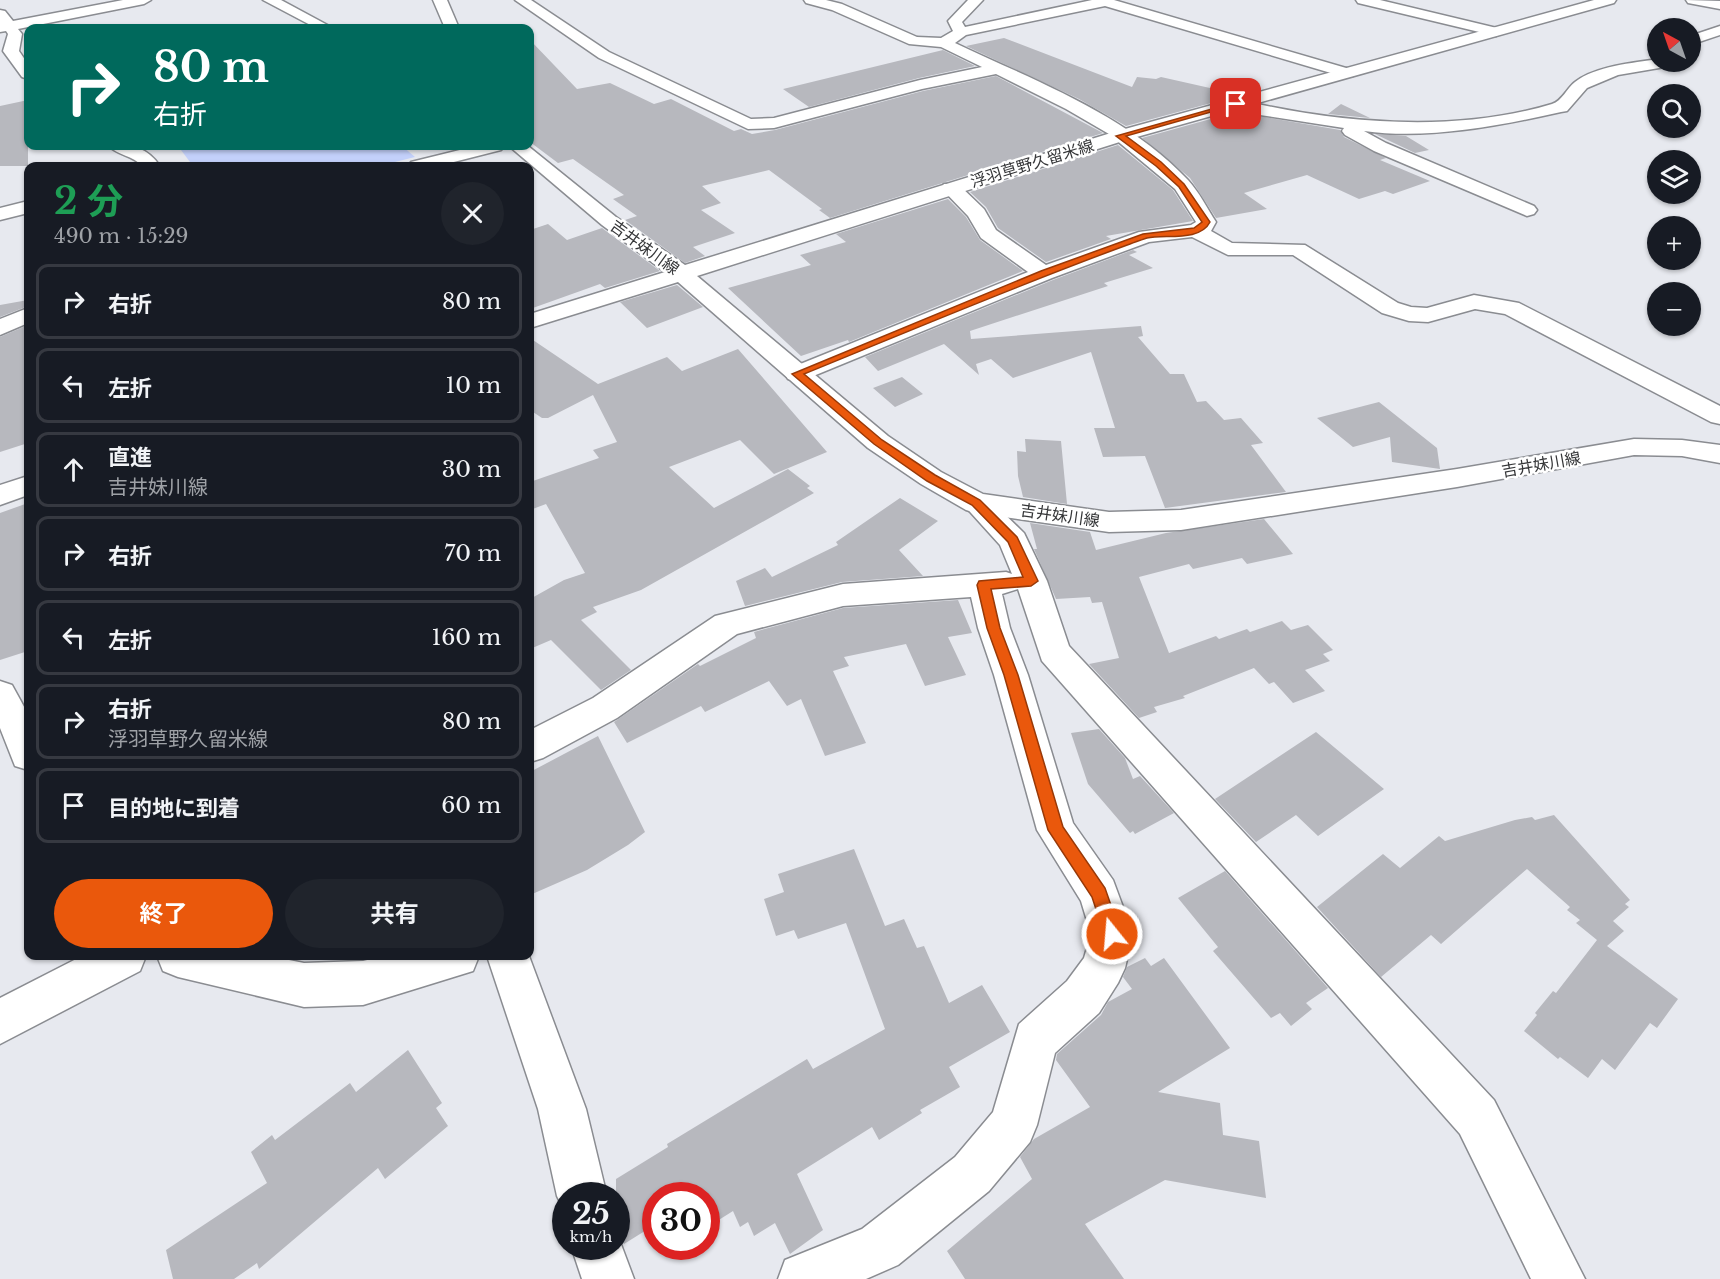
<!DOCTYPE html>
<html lang="ja">
<head>
<meta charset="utf-8">
<style>
	:root { --surface:#171b24; --page:#20242c; --text:#f1f3f6; --muted:#9ea1a6; --line:#363941; --accent:#ea580c }
	body { margin:0; font-family:"Libre Baskerville","Noto Sans JP",serif; background:var(--page); color:var(--text); height:100vh; display:flex; flex-direction:column; font-size:22px; white-space:nowrap }
	* { box-sizing:border-box; margin:0 }
	p { font-size:20px; color:var(--muted) }
	.icon { flex:none; width:33px; height:33px; fill:none; stroke:currentColor; stroke-width:2; stroke-linecap:round; stroke-linejoin:round }
	.map { position:relative; flex:1; overflow:hidden }
	.panel { position:absolute; left:24px; top:162px; width:510px; height:798px; display:flex; flex-direction:column; background:var(--surface); border-radius:12px; box-shadow:0 2px 4px #0004 }
	.panel>* { flex:none }
	.guide { position:absolute; left:24px; top:24px; width:510px; height:126px; border-radius:12px; box-shadow:0 2px 4px #0004; background:#00695c; color:#fff; overflow:hidden }
	.needle { width:39px; rotate:320deg }
	.buttons { position:absolute; left:1647px; top:18px; display:grid; gap:12px }
	.buttons a { display:grid; place-items:center; width:54px; height:54px; border-radius:50%; background:var(--surface); box-shadow:0 2px 4px #0004; font-size:30px }
	.speed { position:absolute; left:552px; top:1182px; display:flex; gap:12px; font-size:30px; font-weight:700; text-align:center }
	.speed>* { display:grid; place-content:center; width:78px; height:78px; border-radius:50%; background:var(--surface); box-shadow:0 2px 4px #0004; line-height:1 }
	.speed small { font-size:15px; font-weight:400 }
	.speed .limit { border:9px solid #d22; background:#fff; color:#111 }
	.pin { position:absolute; display:grid; place-items:center; width:51px; height:51px; color:#fff; margin:-26px; border-radius:12px; box-shadow:0 3px 9px #0006 }
	.me { position:absolute; width:66px; margin:-33px; rotate:343deg; stroke-linejoin:round; filter:drop-shadow(0 0 4px #0008) }
	.turn { display:flex; align-items:center; gap:21px; height:126px; padding:0 30px; font-size:27px }
	.turn .icon { width:78px; height:78px; stroke-width:2.5 }
	.turn b { display:block; font-size:42px; line-height:51px }
	.round { display:grid; place-items:center; flex:none; width:63px; height:63px; border-radius:32px; background:var(--page) }
	.headline { display:flex; align-items:center; justify-content:space-between; height:102px; padding:0 30px }
	h1 { font-size:36px; font-weight:700; line-height:45px; color:#1e9e55 }
	.primary-button { display:flex; gap:12px; margin-top:auto; padding:12px 30px }
	.primary-button a { flex:1; height:69px; border-radius:36px; background:var(--accent); color:#fff; font-size:24px; font-weight:700; line-height:69px; text-align:center }
	.primary-button a+a { background:var(--page); color:var(--text) }
	ul { padding:0; list-style:none }
	li { display:flex; align-items:center; gap:18px; height:75px; margin:0 12px 9px; padding:0 18px; border:3px solid var(--line); border-radius:12px }
	li div { flex:1 }
	li b { display:block; font-size:22px }
	li em { font-style:normal }
	.map>svg:first-child { display:block }
	.green { fill:#c3d0fa }
	.building { fill:#b7b8be }
	.lines { fill:none; stroke-linecap:round; stroke-linejoin:round }
	.minor-casing { stroke:#8a8c91; stroke-width:3 }
	.major-casing { stroke:#8a8c91; stroke-width:3 }
	.minor { fill:#fff; fill-rule:evenodd }
	.major { fill:#fff; fill-rule:evenodd }
	.route { fill:#ea580c; stroke:#983908; stroke-width:1.5 }
	.labels { text-anchor:middle; dominant-baseline:central; stroke-width:5; stroke-linejoin:round; paint-order:stroke }
	.far-street-label { font-size:16px; fill:#353638; stroke:#fff }
</style>
</head>
<body>
<div class="map">
<svg width="1720" height="1279" viewBox="0 0 1720 1279">
	<rect width="100%" height="100%" fill="#e7e9ef"/>
	<path class="green" d="M178 146H402L415 157 379 166H193Z"/>
	<path class="building" d="M1004 38 1132 87 1137 77 1156 79 1161 77 1241 95 1126 126 1079 99 966 46Z
		M530 40 577 89 610 83 654 104 671 99 734 131 741 129 752 134 775 130 923 91 996 76 1103 133 830 218 819 210 822 209 769 170 702 186 721 203 701 210 735 233 693 247 705 256 685 263 625 220 637 216 613 199 624 195 573 159 558 163 530 142Z
		M943 50 975 66 919 78 809 107 783 89Z
		M28 100V166H0V106Z
		M1341 104 1370 118 1328 114Z
		M1236 112 1340 130 1344 137 1386 158 1380 160 1430 181 1393 194 1385 191 1359 199 1307 175 1244 193 1267 209 1216 218 1190 178 1142 138Z
		M1375 134 1406 136 1429 150 1415 153Z
		M1118 145 1173 190 1193 221 1106 236 1111 239 1046 262 998 228 986 207 970 192Z
		M948 199 966 217 980 240 1023 271 849 342 848 340 801 356 728 288 811 265 800 255 846 242 836 234Z
		M548 224 567 240 602 228 660 271 605 288 600 284 530 309V230Z
		M1133 250 1137 252 1129 255 1153 268 1104 283 1108 286 970 331 971 339 1141 326 1143 336 1138 337 1170 374H1184L1197 402 1206 401 1224 420 1241 418 1263 443 1251 445 1286 492 1165 508 1145 456 1103 457 1094 428H1115L1091 352 1013 378 991 359 976 364 979 375 944 344 878 371 865 357 1053 280Z
		M677 285 703 307 647 328 620 302Z
		M28 300V306L0 317V305Z
		M28 325V443L0 452V337Z
		M530 338 598 384 667 357 682 371 738 349 827 452 774 474 740 440 669 467 714 508 788 469 810 486 807 488 814 493 641 590 593 607 597 612 581 620 631 670 601 690 551 640 530 649V599L564 580 585 573 546 504 530 510V482L599 458 593 450 617 442 593 395 548 418H542L530 410Z
		M902 377 923 394 895 407 873 388Z
		M1379 402 1437 448 1440 469 1392 462 1390 437 1353 447 1317 418Z
		M1025 439 1061 441 1067 504 1023 497 1018 476 1017 451 1026 452Z
		M900 498 938 521 899 550 923 576 842 582 745 606 736 581 765 568 772 577 838 545 836 542Z
		M28 503V651L0 660V513Z
		M1264 519 1293 554 1247 564 1242 558 1193 569 1189 564 1139 577 1169 653 1216 636 1219 639 1247 629 1250 632 1282 621 1291 630 1308 625 1333 650 1323 654 1330 661 1305 670 1325 691 1293 703 1274 682 1269 684 1254 668 1183 696 1185 698 1154 707 1157 712 1139 718 1089 664 1119 658 1102 602 1092 603 1090 597 1056 599 1034 549H1037L1030 523 1090 532 1096 550 1166 533Z
		M958 600 972 633 948 637 966 675 925 686 906 644 844 657 849 666 833 671 866 743 825 756 801 699 787 706 769 681 705 712 701 706 627 743 614 722 698 664 700 666 756 638 754 632 843 608Z
		M1099 729 1125 758 1133 779 1140 776 1174 813 1135 834 1133 831 1130 833 1088 784 1071 733Z
		M1316 732 1384 789 1318 836 1296 815 1256 842 1215 799Z
		M598 736 645 832 628 845 587 870 530 895V772Z
		M1554 815 1630 900 1625 904 1629 907 1613 921 1624 931 1607 946 1678 999 1657 1028 1650 1023 1615 1070 1602 1059 1588 1078 1560 1057 1558 1059 1524 1031 1537 1015 1535 1013 1553 991 1556 993 1597 940 1576 923 1580 920 1567 910 1570 907 1527 869 1441 944 1431 935 1381 977 1317 907 1383 854 1400 868 1439 836 1445 841 1515 820 1532 817 1535 820Z
		M854 849 885 926 904 919 917 948 924 946 949 1003 982 985 1010 1032 949 1067 960 1087 920 1110 922 1113 879 1140 872 1127 797 1174 823 1230 790 1254 775 1223 754 1236 748 1222 740 1227 733 1211 706 1228V1196H656V1224L624 1244 616 1224V1179L668 1147 667 1144 807 1059 813 1069 885 1029 846 923 798 939 794 930 776 936 764 899 784 892 778 874Z
		M1225 871 1328 988 1306 1003 1312 1009 1291 1026 1280 1013 1271 1018 1213 951 1218 947 1178 898Z
		M1145 958 1151 966 1164 958 1230 1048 1158 1092 1220 1103 1223 1135 1259 1141 1266 1198 1165 1180 1085 1224 1124 1279H965L947 1251 1032 1179 1020 1157 1034 1139 1090 1107 1056 1060 1057 1054 1101 1015 1108 1002 1132 989 1123 977 1127 967Z
		M408 1050 442 1103 436 1108 448 1126 385 1179 378 1168 259 1269 257 1263 234 1279H173L166 1250 267 1183 251 1152 272 1135 275 1140 350 1083 356 1092Z"/>
	<g class="lines">
		<defs>
			<path id="minor" d="M123 0H151L144 4 18 29 22 34 19 51 28 64V79L22 77 3 51 8 34 6 31 0 32V10L5 11 13 21Z
				M263 0H281L333 28H316Z
				M515 0H531L609 52 751 119 774 118 920 80 982 67 941 47 909 44 832 10 806 3 804 0H826L842 4 917 37 941 38 953 31 948 21 968 0H983L962 22 965 27 1092 0H1114L1353 70 1355 73 1353 76H1341L1105 6 966 35 955 43C1035 81 1126 114 1188 180 1199 192 1207 208 1216 222L1211 231 1232 243 1305 245 1398 303 1411 307 1427 308 1474 295 1519 303 1720 406V424L1711 422 1505 314 1475 309 1428 322 1409 321 1382 313 1293 255H1228L1192 237 1149 242 1052 278 806 379 797 381 788 379 785 374 788 369 1028 272 981 238 968 216 941 188 944 184H958L984 209 996 230 1046 265 1139 232 1191 225 1196 222 1175 189 1109 134 1066 109 996 74 922 89 774 128 748 129 599 58Z
				M1356 0H1380L1501 29 1503 32 1496 36 1358 3Z
				M1686 0 1720 1V9L1688 3Z
				M1720 26V35L1690 45V36Z
				M1658 59V62H1673L1665 67 1618 75 1587 88 1567 111 1561 112C1499 126 1427 140 1364 131L1386 143 1534 206 1537 210 1534 214 1527 216 1374 151 1345 135 1342 131 1344 128 1260 115 1230 108 1228 104 1236 99C1335 123 1453 134 1552 104 1562 101 1567 88 1575 82 1595 66 1633 63 1658 59Z
				M109 146C131 144 147 147 160 166H142C133 155 118 156 109 146Z
				M476 146H504L501 150 438 166H409L411 162Z
				M28 201V213L0 220V208Z
				M28 308V323L0 335V319Z
				M976 493 986 496 1024 533 1047 581 1069 646 1494 1100 1585 1279H1531L1460 1134 1042 661 1018 589 1002 594 1010 628 1028 675 1073 823 1113 880 1133 934 1125 968 1118 983 1099 1013 1055 1053 1037 1125 1030 1142 989 1191 898 1265 866 1279H778L785 1260 862 1229 955 1157 993 1112 1019 1024 1067 981 1084 958 1091 934 1081 901 1037 830 994 675 978 628 971 597 843 606 737 634 617 718 543 758 530 762V730L593 698 715 616 843 584 1006 572 1012 574 1000 545 962 503 966 496Z
				M0 681 12 685 28 714V770L15 766 0 728Z
				M82 956H146L140 971 0 1044V998Z
				M157 956H269L304 963 363 961 384 956H479L473 971 363 1005 304 1007 178 977 163 971Z
				M487 956H529L586 1109 607 1196H566V1214L557 1196 538 1109Z
				M616 1231 634 1279H582L571 1246H616Z"/>
			<path id="major" d="M433 0H447L459 28H445Z
				M1594 0H1616L1614 3 1126 140 697 276 888 436 941 472 983 494 1109 512 1181 510 1457 469 1634 439 1682 440 1720 445V463L1682 456 1634 455 1457 487 1181 530 1109 532 976 513 966 510 921 484 868 448 678 282 530 328V314L665 272 602 225 509 146H528L616 217 685 265 1114 132Z
				M28 476V495L0 505V485Z"/>
		</defs>
		<use href="#minor" class="minor-casing"/>
		<use href="#major" class="major-casing"/>
		<use href="#minor" class="minor"/>
		<use href="#major" class="major"/>
	</g>
	<path class="route" d="M1233 103 1239 104 1126 136 1161 162 1184 184 1210 222C1200 242 1165 234 1147 238 1141 240 1135 242 1130 244 1020 284 912 330 804 374L882 440 935 475 980 500 1017 537 1038 581 1031 586 991 589 1000 628 1018 675 1063 827 1105 888 1121 934 1118 940 1112 943 1106 940 1092 897 1048 830 1004 675 987 628 977 585 979 581 1023 577 1008 542 972 505 927 481 874 444 792 374 1041 271 1143 234 1194 228 1202 222 1179 187 1156 166 1116 136Z"/>
	<g class="labels">
		<g class="far-street-label">
			<text transform="translate(1032 163) rotate(-17)">浮羽草野久留米線</text>
			<text transform="translate(645 247) rotate(36)">吉井妹川線</text>
			<text transform="translate(1541 464) rotate(-10)">吉井妹川線</text>
			<text transform="translate(1060 515) rotate(8)">吉井妹川線</text>
		</g>
	</g>
</svg>
<div class="buttons">
<a><svg class="needle" viewBox="-14 -14 28 28"><path d="M0-13l5 13h-10z" fill="#e53935"/><path d="M0 13l5-13h-10z" fill="#9ea1a6"/></svg></a>
<a><svg class="icon" aria-label="search" viewBox="0 0 24 24"><circle cx="10" cy="10" r="6"/><path d="M15 15l6 6"/></svg></a>
<a><svg class="icon" aria-label="layers" viewBox="0 0 24 24"><path d="M12 4l9 5-9 5-9-5zM3 14l9 5 9-5"/></svg></a>
<a>+</a>
<a>−</a>
</div>
<div class="speed"><div>25<small>km/h</small></div><div class="limit">30</div></div>
<div class="pin" style="left:1236px;top:104px;background:#d93025"><svg class="icon" aria-label="arrive" viewBox="0 0 24 24"><path d="M6 21V4h12l-3 4 3 4H6"/></svg></div>
<svg class="me" style="left:1112px;top:934px" viewBox="-20 -20 40 40"><circle r="17" fill="#ea580c" stroke="#fff" stroke-width="3"/><path d="M0-11L8 9 0 5-8 9z" fill="#fff"/></svg>
<div class="guide">
<div class="turn"><svg class="icon" aria-label="right" viewBox="0 0 24 24"><path d="M7 20v-9h11M14 6l5 5-5 5"/></svg><div><b>80 m</b>右折</div></div>
</div>
<section class="panel">
<div class="headline"><div><h1>2 分</h1><p>490 m · 15:29</p></div><a class="round"><svg class="icon" aria-label="close" viewBox="0 0 24 24"><path d="M6 6l12 12M18 6L6 18"/></svg></a></div>
<ul>
<li><svg class="icon" aria-label="right" viewBox="0 0 24 24"><path d="M7 20v-9h11M14 6l5 5-5 5"/></svg><div><b>右折</b></div><em>80 m</em></li>
<li><svg class="icon" aria-label="left" viewBox="0 0 24 24"><path d="M17 20v-9H6M10 6l-5 5 5 5"/></svg><div><b>左折</b></div><em>10 m</em></li>
<li><svg class="icon" aria-label="ahead" viewBox="0 0 24 24"><path d="M12 20V5M6 11l6-6 6 6"/></svg><div><b>直進</b><p>吉井妹川線</p></div><em>30 m</em></li>
<li><svg class="icon" aria-label="right" viewBox="0 0 24 24"><path d="M7 20v-9h11M14 6l5 5-5 5"/></svg><div><b>右折</b></div><em>70 m</em></li>
<li><svg class="icon" aria-label="left" viewBox="0 0 24 24"><path d="M17 20v-9H6M10 6l-5 5 5 5"/></svg><div><b>左折</b></div><em>160 m</em></li>
<li><svg class="icon" aria-label="right" viewBox="0 0 24 24"><path d="M7 20v-9h11M14 6l5 5-5 5"/></svg><div><b>右折</b><p>浮羽草野久留米線</p></div><em>80 m</em></li>
<li><svg class="icon" aria-label="arrive" viewBox="0 0 24 24"><path d="M6 21V4h12l-3 4 3 4H6"/></svg><div><b>目的地に到着</b></div><em>60 m</em></li>
</ul>
<div class="primary-button"><a>終了</a><a>共有</a></div>
</section>
</div>
</body>
</html>
